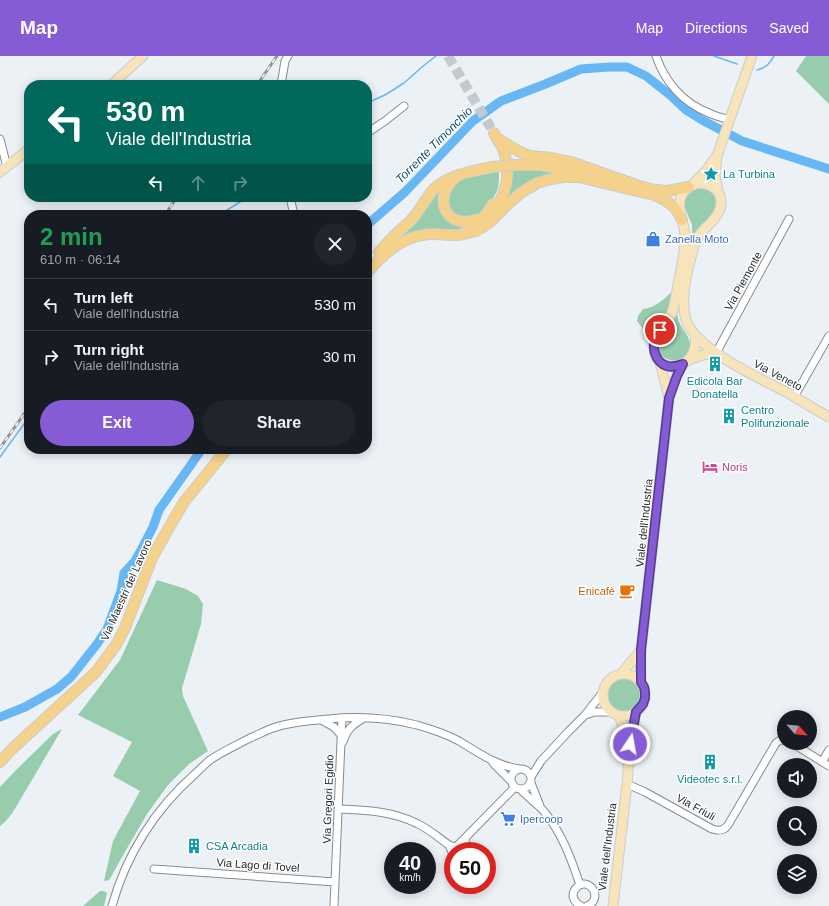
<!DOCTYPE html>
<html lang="en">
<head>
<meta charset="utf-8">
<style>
	:root { --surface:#171b24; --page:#20242c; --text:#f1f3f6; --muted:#9ea1a6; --line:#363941; --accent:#855cd6 }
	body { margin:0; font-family:Arial,sans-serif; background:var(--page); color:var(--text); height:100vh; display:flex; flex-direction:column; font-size:15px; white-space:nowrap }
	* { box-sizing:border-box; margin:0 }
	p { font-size:13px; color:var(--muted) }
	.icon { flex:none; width:22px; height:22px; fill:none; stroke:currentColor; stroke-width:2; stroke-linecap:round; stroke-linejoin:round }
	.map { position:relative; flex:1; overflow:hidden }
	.panel { position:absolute; left:24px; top:154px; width:348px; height:244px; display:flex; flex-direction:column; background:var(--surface); border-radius:16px; box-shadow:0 2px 10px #0003 }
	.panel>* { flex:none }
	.banner { position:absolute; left:24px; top:24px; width:348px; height:122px; border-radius:16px; box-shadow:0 2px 10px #0003; background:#00695c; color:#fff; overflow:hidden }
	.needle { width:26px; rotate:117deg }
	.buttons { position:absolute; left:777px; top:654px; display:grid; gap:8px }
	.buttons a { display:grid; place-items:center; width:40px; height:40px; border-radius:50%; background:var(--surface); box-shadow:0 2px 10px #0003; font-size:20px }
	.speed { position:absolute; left:384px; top:786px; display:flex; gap:8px; font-size:20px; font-weight:700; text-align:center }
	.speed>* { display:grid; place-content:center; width:52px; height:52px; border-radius:50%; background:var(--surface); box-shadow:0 2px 10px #0003; line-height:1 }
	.speed small { font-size:10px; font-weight:400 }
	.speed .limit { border:6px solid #d22; background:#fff; color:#111 }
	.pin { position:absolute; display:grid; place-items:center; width:34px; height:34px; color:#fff; margin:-17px; border:2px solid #fff; border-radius:50%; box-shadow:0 1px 4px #0007 }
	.me { position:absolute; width:44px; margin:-22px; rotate:12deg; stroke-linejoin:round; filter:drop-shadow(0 0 3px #0008) }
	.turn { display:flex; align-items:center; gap:14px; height:84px; padding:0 16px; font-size:18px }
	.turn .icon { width:52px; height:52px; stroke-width:2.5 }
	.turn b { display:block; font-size:28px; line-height:34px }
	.lanes { display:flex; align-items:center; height:38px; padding:0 16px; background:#0003; justify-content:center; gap:20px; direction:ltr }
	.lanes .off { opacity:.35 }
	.round { display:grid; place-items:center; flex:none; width:42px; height:42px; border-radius:21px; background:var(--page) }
	.head { display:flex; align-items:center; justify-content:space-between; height:68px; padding:0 16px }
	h1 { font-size:24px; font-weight:700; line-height:30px; color:#1e9e55 }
	.cta { display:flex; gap:8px; margin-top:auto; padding:8px 16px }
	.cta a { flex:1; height:46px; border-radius:24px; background:var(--accent); color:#fff; font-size:16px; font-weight:700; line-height:46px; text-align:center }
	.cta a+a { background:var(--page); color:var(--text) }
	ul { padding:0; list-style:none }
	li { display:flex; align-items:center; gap:12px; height:52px; padding:0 16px; border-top:1px solid var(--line) }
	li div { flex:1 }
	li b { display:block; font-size:15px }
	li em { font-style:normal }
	header { display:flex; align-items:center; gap:24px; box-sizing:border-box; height:56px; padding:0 20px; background:var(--accent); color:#fff }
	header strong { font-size:19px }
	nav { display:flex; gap:22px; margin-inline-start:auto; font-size:14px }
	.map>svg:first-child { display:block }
	.green { fill:#97ccac }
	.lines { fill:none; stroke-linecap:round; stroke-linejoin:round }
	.stream { stroke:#68b7f5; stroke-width:1.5 }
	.river { stroke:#68b7f5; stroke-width:9 }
	.highway-tunnel { stroke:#c5c9ce; stroke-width:10; stroke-dasharray:10 5; stroke-linecap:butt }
	.minor-casing { stroke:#878c90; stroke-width:9 }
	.major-casing { stroke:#cbcccc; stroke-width:11 }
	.highway-casing { stroke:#cbcccc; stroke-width:12 }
	.minor { stroke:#fff; stroke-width:7 }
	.major { stroke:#f8e4ba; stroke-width:9 }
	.highway { stroke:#f4d28c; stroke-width:10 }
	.rail-casing { stroke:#919598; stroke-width:3 }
	.rail { stroke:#fff; stroke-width:1.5; stroke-dasharray:4.5; stroke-linecap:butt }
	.highway-bridge-casing { stroke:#cbcccc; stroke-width:12; stroke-linecap:butt }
	.highway-bridge { stroke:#f4d28c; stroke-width:10 }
	.route-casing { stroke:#563c8b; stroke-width:10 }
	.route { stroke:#855cd6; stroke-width:7 }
	.labels { text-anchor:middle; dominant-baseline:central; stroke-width:3; stroke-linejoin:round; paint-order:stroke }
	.culture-label { font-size:11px; fill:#0d838f; stroke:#fff; text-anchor:start }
	.shop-label { font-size:11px; fill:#366cbe; stroke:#fff; text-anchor:start }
	.street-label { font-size:11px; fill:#282a2c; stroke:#fff }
	.hotel-label { font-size:11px; fill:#b23c85; stroke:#fff; text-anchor:start }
	.food-label { font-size:11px; fill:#c56008; stroke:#fff; text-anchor:end }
	.water-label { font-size:12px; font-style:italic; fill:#0c4a72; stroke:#fff }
</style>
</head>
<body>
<header>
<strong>Map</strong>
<nav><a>Map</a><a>Directions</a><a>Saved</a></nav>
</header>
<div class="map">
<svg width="829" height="850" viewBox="0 0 829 850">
	<rect width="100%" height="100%" fill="#ecf1f6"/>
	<path class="green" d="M806 0H829V48L796 15Z
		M526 114H544L566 118 507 143 506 141 511 130V115Z
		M499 116C499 121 499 127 498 132 493 146 480 166 462 162 458 161 453 157 449 154L446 139 457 125 468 121Z
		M444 129 443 157 467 170 458 173 395 185Z
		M699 132C705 133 712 135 715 141 720 149 716 158 709 163 706 165 703 167 701 169 698 172 695 176 693 179 692 176 692 172 692 169 691 165 688 161 687 157 681 144 687 137 699 132Z
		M675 233 667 260 655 274 650 284 645 275 637 265 638 260 643 253C656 252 665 242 675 233Z
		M677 257C678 260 678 263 679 266 683 275 691 281 690 291 686 314 651 306 659 282 661 276 668 272 671 268 673 264 675 261 677 257Z
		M157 524 186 533 198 540 203 548 201 568 182 632 183 640 208 695 189 708 168 729 147 758 122 801 111 821 109 824 104 825 113 785 140 735 113 720 132 686 78 659 120 604Z
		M608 639a16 16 0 1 1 32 0a16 16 0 1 1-32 0Z
		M62 673 13 756 5 766 0 770V731L17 713 53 678Z
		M100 835H104L107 837 104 850H83Z"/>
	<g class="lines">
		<path class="stream" d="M714 0 737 8
			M757 14C766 12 769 8 774 0
			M367 47 385 39 404 27 422 11 436 0
			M219 159 248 141
			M0 401 29 361"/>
		<path class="river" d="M367 169 405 136 473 65 501 45 543 29 581 13 609 11H627L646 20 670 39 686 54 702 64 742 85 829 113
			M0 661 25 651 57 633 71 621 97 588 107 573 121 535 124 517 135 505 140 496 153 471 159 454 202 393"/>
		<path class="highway-tunnel" d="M448 0 491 72"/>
		<defs>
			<path id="minor" d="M656 0C665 26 683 47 709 57 716 60 722 63 730 63
				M281 29 285 5 288 0
				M367 77 385 65 404 50
				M0 83 7 111
				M290 141 294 159
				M716 297 789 163
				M794 341 829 280
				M585 659 595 656H611
				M321 664 334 671 341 679
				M343 686C347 673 352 669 364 662
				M792 687 829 710
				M822 706 829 694
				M493 707 511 725
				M511 723a10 10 0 1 1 20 0a10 10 0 1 1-20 0Z
				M531 721 541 705 568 676 585 659 603 636
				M531 727 540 750
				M627 728 645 736 712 773C719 775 724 775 728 769L776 687 780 684H784
				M520 733C527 740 534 746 541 752 561 774 571 802 580 829
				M338 753C365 754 393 755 418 768 429 773 439 782 449 789
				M466 781 515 731
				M452 796 449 789 456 791 466 781 463 795
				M154 813 335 826 334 850
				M335 826 342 662
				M112 850C126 799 155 753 195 718 200 713 205 708 210 704 223 695 237 689 250 682 257 679 263 676 270 673 289 666 309 665 329 663 358 660 388 662 417 669 431 673 446 678 459 685 479 697 495 709 519 713
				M581 850C577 848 574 845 573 840 573 837 574 834 577 831 588 820 605 842 587 850"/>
			<path id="major" d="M111 29 143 0
				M0 116 29 93
				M693 128 704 117 716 101
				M718 135 715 120 717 100 752 0
				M695 279C701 318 648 321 655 286 657 273 669 266 673 254 676 243 677 231 680 219 682 207 685 195 685 183 686 169 676 155 681 141 686 129 699 124 711 130 717 133 720 137 721 144 722 161 706 169 698 181 695 187 693 193 692 198 686 218 680 243 686 264 697 295 762 323 790 338 803 346 816 354 829 361
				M688 304 703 299 716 297
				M660 306 669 342
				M603 639a21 21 0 1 1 42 0a21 21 0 1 1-42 0Z
				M621 618 641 594
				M641 626 640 605 641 594 669 342 677 318 683 308
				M619 660 622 667 629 686
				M613 850 627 728 630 688 636 656"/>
			<path id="highway" d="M497 82 518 95 530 100 552 102 571 106 639 130 655 134 667 135 689 131
				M515 109H541L583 117
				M455 122C431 143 447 175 478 163
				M493 157C507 137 512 114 502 91 499 86 496 82 494 77
				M470 172C480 166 487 158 493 148
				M468 177 476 175 489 167 508 148 522 136 537 127 551 123 563 121H578L654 139C668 145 676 150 682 164
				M379 196C383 192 387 187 392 182 398 175 406 170 412 163 420 154 426 142 434 133 449 119 472 115 492 111
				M367 217C384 196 406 177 435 178 448 179 461 181 472 175
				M0 706 12 693 96 616 116 589 124 574 152 502 167 475 184 446 227 393"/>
		</defs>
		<use href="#minor" class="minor-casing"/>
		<use href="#major" class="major-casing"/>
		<use href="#highway" class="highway-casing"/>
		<use href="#minor" class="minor"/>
		<use href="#major" class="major"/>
		<use href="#highway" class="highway"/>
		<defs>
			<path id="rail" d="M257 29 277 0
				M165 159 177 141
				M0 392 29 351"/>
		</defs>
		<use href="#rail" class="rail-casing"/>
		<use href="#rail" class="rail"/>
		<defs>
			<path id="highway-bridge" d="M492 111 515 109"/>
		</defs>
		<use href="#highway-bridge" class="highway-bridge-casing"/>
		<use href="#highway-bridge" class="highway-bridge"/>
	</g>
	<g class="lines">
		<defs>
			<path id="route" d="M630 688 636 656 643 648 645 642V636L644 631 641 626V594L669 342 677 320 683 308C673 312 663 312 657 302 656 299 654 296 654 293 653 286 656 279 660 274"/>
		</defs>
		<use href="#route" class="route-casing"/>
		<use href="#route" class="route"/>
	</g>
	<defs>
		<symbol id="sight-bare" viewBox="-9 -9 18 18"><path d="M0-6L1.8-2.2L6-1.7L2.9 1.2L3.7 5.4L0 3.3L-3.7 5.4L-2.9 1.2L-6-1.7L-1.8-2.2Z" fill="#0f9aa8" stroke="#fff" stroke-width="2.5" paint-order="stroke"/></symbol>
		<symbol id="shop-bare" viewBox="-9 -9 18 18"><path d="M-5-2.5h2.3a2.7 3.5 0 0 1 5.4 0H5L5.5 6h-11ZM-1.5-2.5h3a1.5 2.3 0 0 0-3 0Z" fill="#3f7fe0" stroke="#fff" stroke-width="2.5" paint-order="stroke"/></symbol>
		<symbol id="building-bare" viewBox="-9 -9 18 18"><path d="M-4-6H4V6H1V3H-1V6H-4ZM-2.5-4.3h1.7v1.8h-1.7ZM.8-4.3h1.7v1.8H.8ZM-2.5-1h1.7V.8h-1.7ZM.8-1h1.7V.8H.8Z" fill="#0f9aa8" stroke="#fff" stroke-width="2.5" paint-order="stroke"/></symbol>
		<symbol id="hotel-bare" viewBox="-9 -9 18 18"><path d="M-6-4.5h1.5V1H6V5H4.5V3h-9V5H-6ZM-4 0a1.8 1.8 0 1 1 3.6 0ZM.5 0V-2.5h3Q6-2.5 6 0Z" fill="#d1479c" stroke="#fff" stroke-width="2.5" paint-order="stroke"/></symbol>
		<symbol id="cafe-bare" viewBox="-9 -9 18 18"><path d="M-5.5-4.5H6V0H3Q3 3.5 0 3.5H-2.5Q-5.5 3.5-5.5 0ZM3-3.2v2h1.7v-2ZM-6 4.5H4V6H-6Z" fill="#e8710a" stroke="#fff" stroke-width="2.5" paint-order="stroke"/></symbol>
		<symbol id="supermarket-bare" viewBox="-9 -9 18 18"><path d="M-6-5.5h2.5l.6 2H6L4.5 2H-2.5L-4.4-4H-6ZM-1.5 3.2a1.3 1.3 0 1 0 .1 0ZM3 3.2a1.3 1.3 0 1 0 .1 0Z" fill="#3f7fe0" stroke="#fff" stroke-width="2.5" paint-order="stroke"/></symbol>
	</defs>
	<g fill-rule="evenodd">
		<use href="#sight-bare" x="700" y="107" width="22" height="22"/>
		<use href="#shop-bare" x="642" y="172" width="22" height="22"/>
		<use href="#building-bare" x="704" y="297" width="22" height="22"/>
		<use href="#building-bare" x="718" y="349" width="22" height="22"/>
		<use href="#hotel-bare" x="699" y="400" width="22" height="22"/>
		<use href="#cafe-bare" x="616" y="524" width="22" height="22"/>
		<use href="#building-bare" x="699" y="695" width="22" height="22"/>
		<use href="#supermarket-bare" x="497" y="752" width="22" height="22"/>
		<use href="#building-bare" x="183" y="779" width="22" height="22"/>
	</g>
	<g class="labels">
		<g class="culture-label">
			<text x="723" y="118">La Turbina</text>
			<text x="715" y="325" text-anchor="middle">Edicola Bar<tspan x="715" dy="13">Donatella</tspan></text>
			<text x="741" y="354">Centro<tspan x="741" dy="13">Polifunzionale</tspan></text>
			<text x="710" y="723" text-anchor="middle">Videotec s.r.l.</text>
			<text x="206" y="790">CSA Arcadia</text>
		</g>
		<g class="shop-label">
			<text x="665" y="183">Zanella Moto</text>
			<text x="520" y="763">Ipercoop</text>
		</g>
		<g class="street-label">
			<text transform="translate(743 225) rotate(-61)">Via Piemonte</text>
			<text transform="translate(778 319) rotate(28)">Via Veneto</text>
			<text transform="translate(644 467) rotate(-84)">Viale dell'Industria</text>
			<text transform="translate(126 534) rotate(-66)">Via Maestri del Lavoro</text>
			<text transform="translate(328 743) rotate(-88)">Via Gregori Egidio</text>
			<text transform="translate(696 751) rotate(29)">Via Friuli</text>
			<text transform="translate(607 791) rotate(-83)">Viale dell'Industria</text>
			<text transform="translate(258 809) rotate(4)">Via Lago di Tovel</text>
		</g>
		<g class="hotel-label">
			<text x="722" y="411">Noris</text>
		</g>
		<g class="food-label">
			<text x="615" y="535">Enicafè</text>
		</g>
		<g class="water-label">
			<text transform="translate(434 89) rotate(-45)">Torrente Timonchio</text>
		</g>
	</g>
</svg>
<div class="buttons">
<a><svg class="needle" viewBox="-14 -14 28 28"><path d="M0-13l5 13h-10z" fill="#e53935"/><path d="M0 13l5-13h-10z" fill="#9ea1a6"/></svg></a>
<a><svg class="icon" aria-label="sound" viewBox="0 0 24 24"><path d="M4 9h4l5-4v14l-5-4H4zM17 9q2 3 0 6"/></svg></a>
<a><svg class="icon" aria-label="search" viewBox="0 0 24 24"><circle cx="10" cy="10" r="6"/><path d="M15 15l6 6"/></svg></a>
<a><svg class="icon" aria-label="layers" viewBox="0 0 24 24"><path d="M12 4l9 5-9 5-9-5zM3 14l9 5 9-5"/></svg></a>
</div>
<div class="speed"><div>40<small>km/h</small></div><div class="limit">50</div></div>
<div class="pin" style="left:660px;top:274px;background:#d93025"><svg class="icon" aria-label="arrive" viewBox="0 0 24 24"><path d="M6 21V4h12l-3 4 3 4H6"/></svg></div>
<svg class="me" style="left:630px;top:688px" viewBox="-20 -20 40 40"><circle r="17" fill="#855cd6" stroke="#fff" stroke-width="3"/><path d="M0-11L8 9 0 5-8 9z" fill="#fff"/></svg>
<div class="banner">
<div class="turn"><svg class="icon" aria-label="left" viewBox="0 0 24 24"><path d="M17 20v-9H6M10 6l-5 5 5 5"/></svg><div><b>530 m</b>Viale dell'Industria</div></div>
<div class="lanes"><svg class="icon" aria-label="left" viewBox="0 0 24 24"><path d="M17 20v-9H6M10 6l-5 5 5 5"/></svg><svg class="icon off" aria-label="ahead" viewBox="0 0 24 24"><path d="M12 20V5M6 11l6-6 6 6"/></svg><svg class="icon off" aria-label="right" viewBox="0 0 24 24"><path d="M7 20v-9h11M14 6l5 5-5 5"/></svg></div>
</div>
<section class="panel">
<div class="head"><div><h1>2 min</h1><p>610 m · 06:14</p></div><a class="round"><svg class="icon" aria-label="close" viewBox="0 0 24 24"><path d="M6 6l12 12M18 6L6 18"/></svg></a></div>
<ul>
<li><svg class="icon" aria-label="left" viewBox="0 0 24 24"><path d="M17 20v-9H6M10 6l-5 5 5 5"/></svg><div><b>Turn left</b><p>Viale dell'Industria</p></div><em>530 m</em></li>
<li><svg class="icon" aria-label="right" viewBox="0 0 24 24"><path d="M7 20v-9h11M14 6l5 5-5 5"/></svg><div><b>Turn right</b><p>Viale dell'Industria</p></div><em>30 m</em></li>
</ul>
<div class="cta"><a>Exit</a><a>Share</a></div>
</section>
</div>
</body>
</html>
